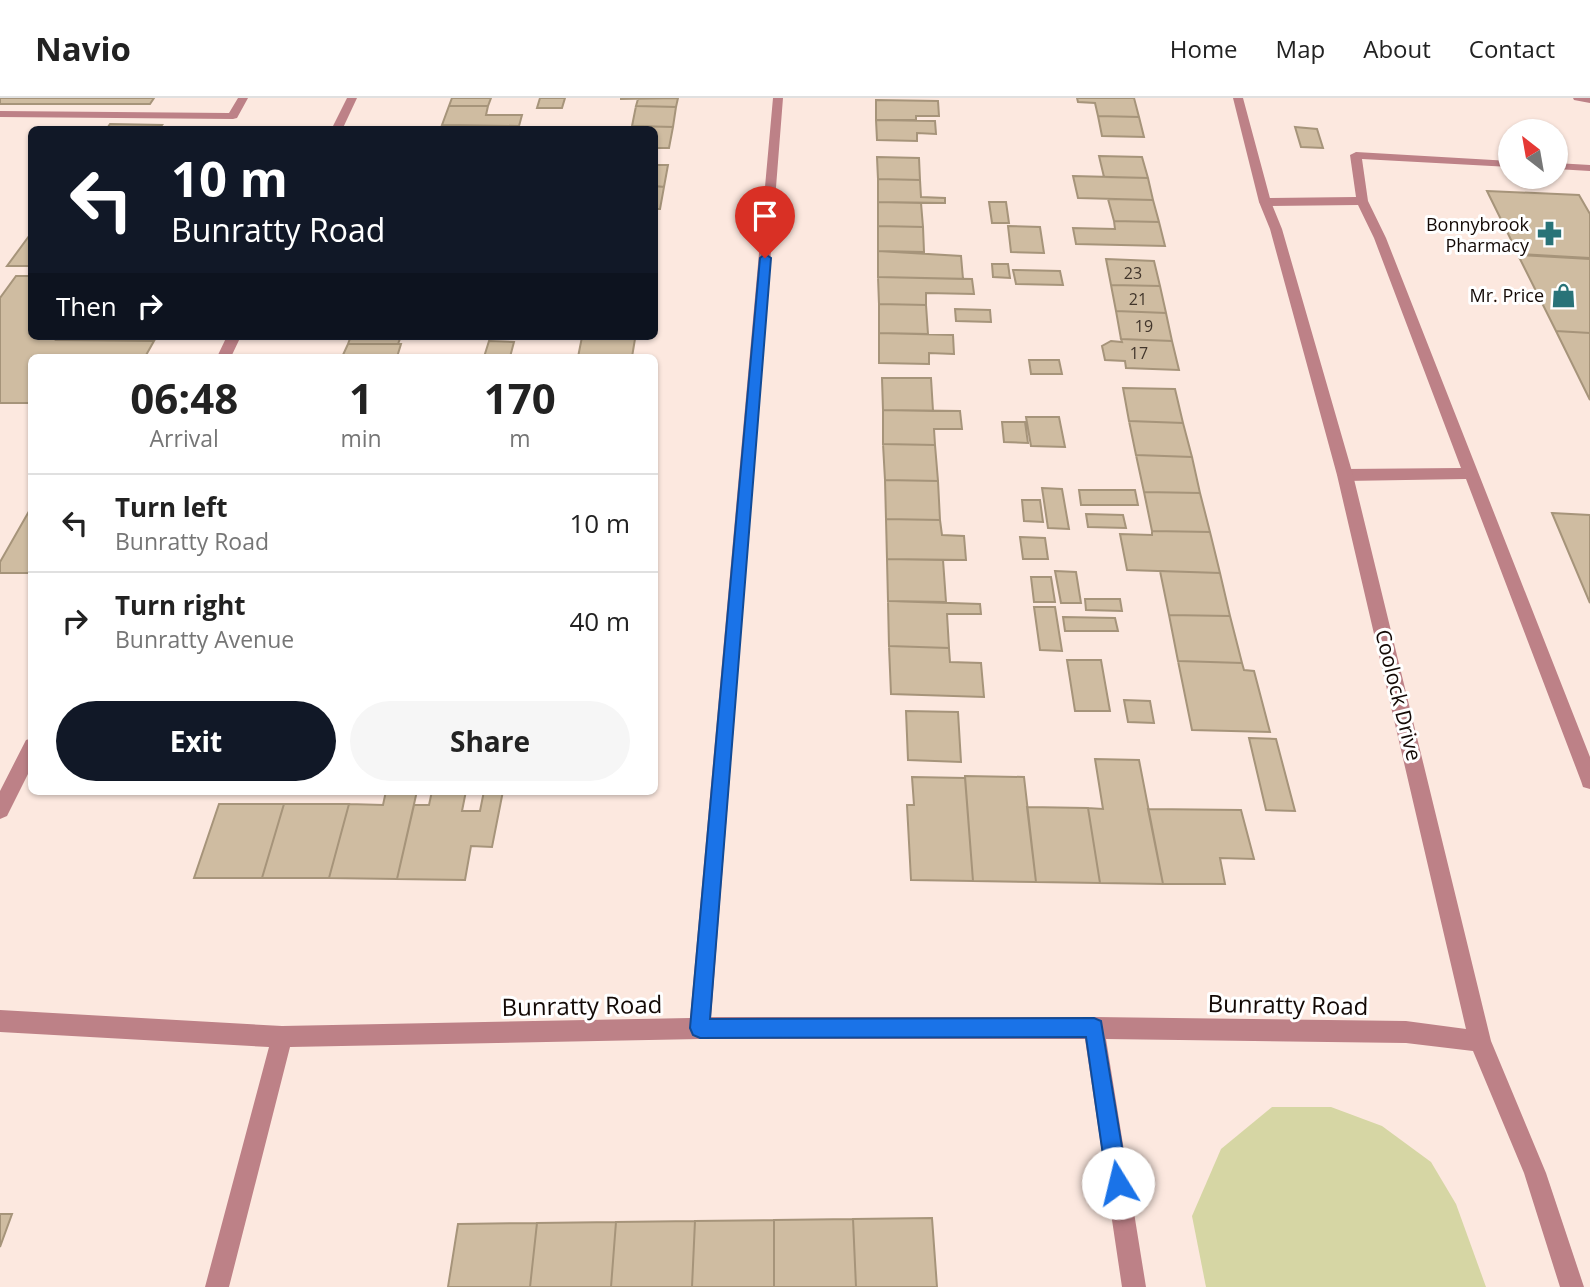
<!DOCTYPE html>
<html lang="en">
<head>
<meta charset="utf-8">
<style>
	:root { --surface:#fff; --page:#f6f6f6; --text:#222; --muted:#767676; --line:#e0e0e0; --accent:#111827 }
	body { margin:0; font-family:"Open Sans",sans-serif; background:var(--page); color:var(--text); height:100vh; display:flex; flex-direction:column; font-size:26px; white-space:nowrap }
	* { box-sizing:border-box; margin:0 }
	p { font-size:23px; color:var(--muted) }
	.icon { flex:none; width:38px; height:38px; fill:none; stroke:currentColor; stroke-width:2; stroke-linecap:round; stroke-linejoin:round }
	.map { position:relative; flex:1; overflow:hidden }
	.details { position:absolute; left:28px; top:256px; width:630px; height:441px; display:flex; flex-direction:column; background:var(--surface); border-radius:10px; box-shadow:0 2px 5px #0004 }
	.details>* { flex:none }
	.hud { position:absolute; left:28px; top:28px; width:630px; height:214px; border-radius:10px; box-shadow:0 2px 5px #0004; background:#111827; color:#fff; overflow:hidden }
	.needle { width:46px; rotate:329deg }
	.fabs { position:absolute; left:1498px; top:21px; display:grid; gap:14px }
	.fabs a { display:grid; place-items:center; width:70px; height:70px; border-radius:50%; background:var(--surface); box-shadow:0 2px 5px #0004; font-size:35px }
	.pin { position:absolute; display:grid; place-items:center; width:60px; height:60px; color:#fff; margin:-72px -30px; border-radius:50% 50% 50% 0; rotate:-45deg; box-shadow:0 0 7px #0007 }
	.pin .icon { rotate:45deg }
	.me { position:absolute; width:77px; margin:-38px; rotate:351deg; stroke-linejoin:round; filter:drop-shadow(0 0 5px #0008) }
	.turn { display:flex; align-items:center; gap:24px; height:147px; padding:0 28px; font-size:32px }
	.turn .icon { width:91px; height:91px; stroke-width:2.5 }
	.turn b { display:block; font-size:49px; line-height:60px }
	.then { display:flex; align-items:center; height:66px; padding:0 28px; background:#0003; gap:14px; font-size:26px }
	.eta { display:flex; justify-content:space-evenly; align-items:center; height:119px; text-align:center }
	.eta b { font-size:42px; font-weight:700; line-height:49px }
	.cta { display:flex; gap:14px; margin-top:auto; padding:14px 28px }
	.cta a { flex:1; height:80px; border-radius:42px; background:var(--accent); color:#fff; font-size:28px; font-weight:700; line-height:80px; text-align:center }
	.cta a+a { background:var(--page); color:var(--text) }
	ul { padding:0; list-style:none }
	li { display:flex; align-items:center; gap:21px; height:98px; padding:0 28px; border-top:2px solid var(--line) }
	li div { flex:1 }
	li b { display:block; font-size:26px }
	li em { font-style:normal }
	header { display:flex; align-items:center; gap:42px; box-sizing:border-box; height:98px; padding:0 35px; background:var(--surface); border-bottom:2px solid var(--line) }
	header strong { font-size:33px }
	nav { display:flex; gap:38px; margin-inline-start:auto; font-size:24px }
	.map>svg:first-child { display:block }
	.green { fill:#d6d6a4 }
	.building { fill:#cfbca1; stroke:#a6947a; stroke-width:2 }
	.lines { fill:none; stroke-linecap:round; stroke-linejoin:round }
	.lane { fill:#bd8187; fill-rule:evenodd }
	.street { fill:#bd8187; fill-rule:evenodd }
	.route { fill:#1a73e8; stroke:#114b97; stroke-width:2 }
	.labels { text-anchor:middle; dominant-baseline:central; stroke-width:6; stroke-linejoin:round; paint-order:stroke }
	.far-number-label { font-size:16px; fill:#42362c }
	.far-poi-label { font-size:18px; fill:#130905; stroke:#fff; text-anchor:end }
	.street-label { font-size:21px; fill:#130905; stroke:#fff }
	.near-street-label { font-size:24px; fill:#130905; stroke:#fff }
</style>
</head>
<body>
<header>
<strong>Navio</strong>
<nav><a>Home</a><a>Map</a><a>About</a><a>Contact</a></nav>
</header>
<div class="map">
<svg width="1590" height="1189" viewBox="0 0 1590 1189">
	<rect width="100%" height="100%" fill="#fce8df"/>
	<path class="green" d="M1272 1009H1331L1382 1028 1431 1064 1456 1106 1486 1189H1206L1192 1118 1221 1051Z"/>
	<path class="building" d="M0 0H154L150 6H0Z
		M452 0H491L488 8H449Z
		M540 0H565L562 10H537Z
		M678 0 676 9 636 8 638 1H620Z
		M1077 0H1134L1139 19 1098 18 1095 5 1078 4Z
		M876 2 938 3 939 18H916V22H876Z
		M449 8H488L486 17H522L519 28 442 27Z
		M636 8 676 9 673 29 632 28Z
		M1098 18 1139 19 1144 39 1102 38Z
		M876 22 935 23 936 36 917 35V43L877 42Z
		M110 26 162 27 158 32H106Z
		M442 27 482 28 480 32H440Z
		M632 28 673 29 669 50H654V32H631Z
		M1295 29 1317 31 1323 50 1301 49Z
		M1099 58 1142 59 1148 80 1104 79Z
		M877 59 919 60 920 82 878 81Z
		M654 67H668L664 89 654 88Z
		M1073 78 1148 80 1153 102 1078 100Z
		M878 81 920 82 921 99 945 100V105L878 104Z
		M654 88 664 89 660 111H654Z
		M1487 93 1579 97 1590 116V160L1518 156Z
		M1108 101 1153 102 1159 124 1114 123Z
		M878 104 921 105 923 129 878 128Z
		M989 104H1006L1009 125H992Z
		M1114 123 1159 124 1165 148 1076 146 1073 130 1115 131Z
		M878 128 923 129 924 154 878 153Z
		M1008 128 1040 129 1044 155 1011 154Z
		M32 134V168H7Z
		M878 153 961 158 963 181 878 179Z
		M1518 157 1590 161V235L1556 233Z
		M1106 161 1154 163 1160 188 1111 187Z
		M992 166H1008L1010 180 993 179Z
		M1013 172 1060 173 1063 187 1016 186Z
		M16 178H32V238H58L56 242 154 243 145 259H32V305H0V200Z
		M878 179 972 181 974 196 926 195V207L879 206Z
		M1111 187 1160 188 1166 215 1116 213Z
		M879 206 926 207 928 236 879 235Z
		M955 211 990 212 991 224 956 223Z
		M1116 213 1166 215 1172 243 1121 241Z
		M1556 233 1590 235V302Z
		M879 235 953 237 954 256 929 255V266L879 265Z
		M351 238H401L398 246H348Z
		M582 239 635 241 632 259H578Z
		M1121 241 1172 243 1179 272 1126 270 1125 263 1105 262 1102 248 1111 243 1122 244Z
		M489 243 514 244 510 259H484Z
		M348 246H401L397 259H342Z
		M1029 262H1059L1062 276H1031Z
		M882 280H931L933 313 883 312Z
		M1123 290 1175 291 1183 325 1129 323Z
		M883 312 960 313 962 331H934L935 347 883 346Z
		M1026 319H1059L1065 349 1031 348Z
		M1129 323 1183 325 1192 359 1136 357Z
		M1002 324H1025L1028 345 1004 344Z
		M883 346 935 347 938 383 885 382Z
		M1136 357 1192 359 1200 395 1144 394Z
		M885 382 938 383 940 422 886 421Z
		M1042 390 1062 391 1069 431 1048 430Z
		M1079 392H1135L1138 407H1081Z
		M1144 394 1200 395 1210 434 1152 433Z
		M1022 402H1040L1043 424 1024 423Z
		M32 408V475H0V464Z
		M1552 415 1590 417V505Z
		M1086 416 1123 417 1126 430 1088 429Z
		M886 421 940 422 942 437 964 438 966 462 887 461Z
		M1152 433 1210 434 1220 475 1127 472 1120 436 1152 437Z
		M1020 439 1045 440 1048 461H1023Z
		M887 461 943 462 946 504 888 503Z
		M1055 473 1076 474 1081 505H1061Z
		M1160 473 1220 475 1230 518 1169 517Z
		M1031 479H1051L1055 504H1034Z
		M1085 501H1120L1122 513 1086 512Z
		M888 503 980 506 981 516H947L949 550 889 548Z
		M1034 509H1055L1062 553 1040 552Z
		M1169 517 1230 518 1242 565 1178 563Z
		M1063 519 1115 520 1118 533H1065Z
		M889 548 949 550 950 564 981 565 984 599 891 596Z
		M1067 562H1101L1110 613H1075Z
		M1178 563 1242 565 1244 572 1254 573 1270 634 1192 632Z
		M1124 602 1150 603 1154 625 1128 624Z
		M906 613 958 614 961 664 908 662Z
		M1249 640 1276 641 1295 713 1266 712Z
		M1095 661 1139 662 1163 786 1100 785 1088 710 1103 711Z
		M965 678 1024 679 1036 784 973 783Z
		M912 679 965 680 973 783 911 782 907 707H914Z
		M386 693H417L397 781 329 780 349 706 383 707Z
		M432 693H466L462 713H480L484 693H503L492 749 471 748 465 782 397 781 414 707H429Z
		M219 706H284L262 780H194Z
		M284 706H349L329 780H262Z
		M1027 709 1088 710 1100 785 1036 784Z
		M1148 711 1241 712 1254 761 1220 760 1225 786H1163Z
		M0 1116H12L0 1149Z
		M932 1120 937 1189H856L853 1121Z
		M853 1121 856 1189H774V1122Z
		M774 1122V1189H692L695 1123Z
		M695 1123 692 1189H611L616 1124Z
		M616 1124 611 1189H530L537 1125Z
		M537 1125 530 1189H448L458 1126Z"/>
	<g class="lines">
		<path class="lane" d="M238 0H248L237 20 233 21 0 19V13L229 15Z
			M1573 0H1590V5L1574 2Z
			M1356 54 1510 63V69L1362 61 1368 103 1386 140 1590 659V691L1583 689 1581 683 1466 381 1345 383 1337 377 1345 371 1461 370 1374 140 1358 107 1265 108 1259 104 1265 100 1356 99 1350 57Z
			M1556 65 1590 67V73L1556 71Z"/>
		<path class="street" d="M347 0H357L342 32H331Z
			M773 0H783L711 919H1094L1406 923 1466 931 1337 377 1270 131 1259 104 1233 0H1243L1271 104 1282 131 1353 377 1491 943 1546 1075 1584 1189H1560L1524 1075 1473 953 1406 945 1106 941 1146 1189H1122L1085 941H700L290 949 229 1189H205L269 949 0 934V912L282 928 690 920Z
			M227 238H241L231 259H217Z
			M32 640V668L7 718 0 721V693L26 642Z"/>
	</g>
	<path class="route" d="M765 156 771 160 710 921 1094 920 1101 923 1128 1085 1125 1093 1118 1096 1111 1093 1107 1085 1086 939 700 940 693 937 690 930 760 160Z"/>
	<defs>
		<symbol id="pharmacy-bare" viewBox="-9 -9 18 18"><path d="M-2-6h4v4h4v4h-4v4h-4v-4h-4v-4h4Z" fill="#297378" stroke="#fff" stroke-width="2.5" paint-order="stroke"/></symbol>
		<symbol id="shop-bare" viewBox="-9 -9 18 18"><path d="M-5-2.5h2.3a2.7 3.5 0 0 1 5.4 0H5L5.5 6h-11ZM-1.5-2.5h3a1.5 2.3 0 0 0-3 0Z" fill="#297378" stroke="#fff" stroke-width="2.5" paint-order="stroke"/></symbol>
	</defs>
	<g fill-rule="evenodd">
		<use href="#pharmacy-bare" x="1532" y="118" width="35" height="35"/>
		<use href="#shop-bare" x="1546" y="180" width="35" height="35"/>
	</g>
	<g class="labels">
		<g class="far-number-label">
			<text x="1133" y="175">23</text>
			<text x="1138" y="201">21</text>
			<text x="1144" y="228">19</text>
			<text x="1139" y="255">17</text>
		</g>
		<g class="far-poi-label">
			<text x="1529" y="126">Bonnybrook<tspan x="1529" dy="21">Pharmacy</tspan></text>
			<text x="1544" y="197">Mr. Price</text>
		</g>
		<g class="street-label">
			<text transform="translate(1399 597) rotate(76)">Coolock Drive</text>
		</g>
		<g class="near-street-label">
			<text transform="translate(1288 906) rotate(1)">Bunratty Road</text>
			<text transform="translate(582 907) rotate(-1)">Bunratty Road</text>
		</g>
	</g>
</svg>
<div class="fabs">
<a><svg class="needle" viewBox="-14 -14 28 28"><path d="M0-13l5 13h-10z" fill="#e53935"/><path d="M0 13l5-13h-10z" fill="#767676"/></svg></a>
</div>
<div class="pin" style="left:765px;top:160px;background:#d93025"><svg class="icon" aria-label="arrive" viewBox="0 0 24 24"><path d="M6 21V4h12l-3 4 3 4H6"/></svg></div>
<svg class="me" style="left:1118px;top:1085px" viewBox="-20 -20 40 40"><circle r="19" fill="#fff"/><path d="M0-13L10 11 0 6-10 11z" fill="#1a73e8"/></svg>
<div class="hud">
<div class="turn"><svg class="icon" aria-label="left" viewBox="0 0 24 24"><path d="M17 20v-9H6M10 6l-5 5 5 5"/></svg><div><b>10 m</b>Bunratty Road</div></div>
<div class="then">Then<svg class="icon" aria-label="right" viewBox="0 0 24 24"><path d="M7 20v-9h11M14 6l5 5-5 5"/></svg></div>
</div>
<section class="details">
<div class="eta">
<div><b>06:48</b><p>Arrival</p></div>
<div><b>1</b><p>min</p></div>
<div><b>170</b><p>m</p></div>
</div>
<ul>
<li><svg class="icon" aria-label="left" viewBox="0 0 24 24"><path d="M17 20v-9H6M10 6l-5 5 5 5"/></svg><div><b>Turn left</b><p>Bunratty Road</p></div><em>10 m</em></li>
<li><svg class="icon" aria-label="right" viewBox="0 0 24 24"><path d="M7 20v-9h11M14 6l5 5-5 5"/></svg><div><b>Turn right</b><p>Bunratty Avenue</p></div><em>40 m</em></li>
</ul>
<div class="cta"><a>Exit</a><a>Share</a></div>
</section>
</div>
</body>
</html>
